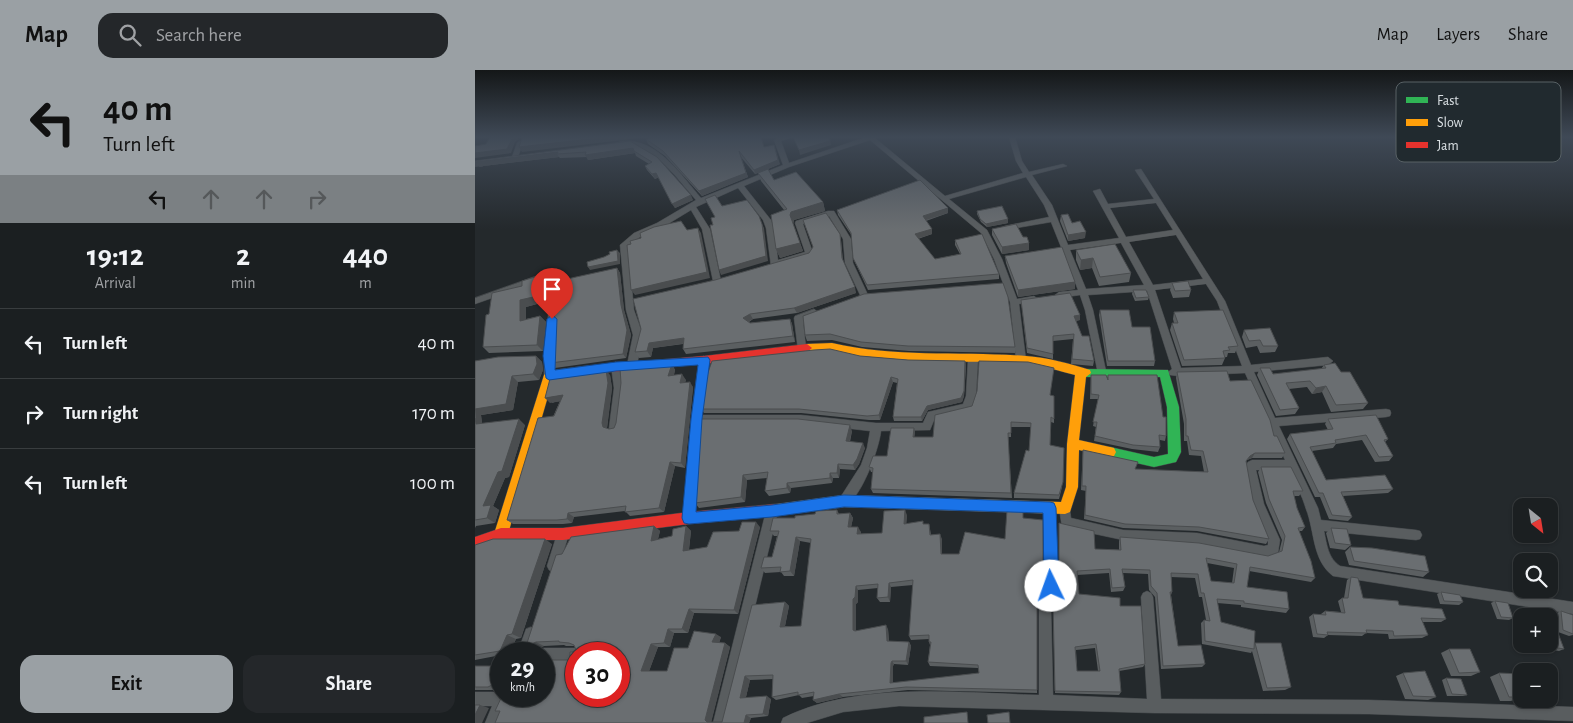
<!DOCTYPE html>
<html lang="en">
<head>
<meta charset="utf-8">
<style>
	:root { --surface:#1b1f21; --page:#24272a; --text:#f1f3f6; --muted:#a0a2a5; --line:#393d3f; --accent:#9aa0a4 }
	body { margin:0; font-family:"Alegreya Sans",sans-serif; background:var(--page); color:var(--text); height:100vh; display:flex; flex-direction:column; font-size:19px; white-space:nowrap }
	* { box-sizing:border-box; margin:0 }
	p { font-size:16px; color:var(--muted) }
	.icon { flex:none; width:28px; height:28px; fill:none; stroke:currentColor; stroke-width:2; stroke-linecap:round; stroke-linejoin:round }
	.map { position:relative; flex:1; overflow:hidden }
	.panel { display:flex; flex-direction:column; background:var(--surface); width:475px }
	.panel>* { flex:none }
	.top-card { background:#9aa0a4; color:#111; overflow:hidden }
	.needle { width:32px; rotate:150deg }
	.controls { position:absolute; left:1038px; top:428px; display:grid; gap:10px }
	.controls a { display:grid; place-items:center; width:45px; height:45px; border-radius:10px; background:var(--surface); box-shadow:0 1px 4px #0004,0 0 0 1px var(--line); font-size:25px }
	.speed { position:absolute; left:15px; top:572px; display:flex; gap:10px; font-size:25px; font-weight:700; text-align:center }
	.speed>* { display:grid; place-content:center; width:65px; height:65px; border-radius:50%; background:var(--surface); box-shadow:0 1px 4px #0004,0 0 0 1px var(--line); line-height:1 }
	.speed small { font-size:12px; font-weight:400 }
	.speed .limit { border:8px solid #d22; background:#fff; color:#111 }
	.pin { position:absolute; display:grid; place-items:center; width:42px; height:42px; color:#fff; margin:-51px -21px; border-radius:50% 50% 50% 0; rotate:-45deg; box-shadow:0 0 5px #0007 }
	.pin .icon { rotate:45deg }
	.me { position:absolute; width:55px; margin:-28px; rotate:357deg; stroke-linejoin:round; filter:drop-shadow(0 0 4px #0008) }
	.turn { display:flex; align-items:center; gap:18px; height:105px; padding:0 20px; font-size:22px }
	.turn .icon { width:65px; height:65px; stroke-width:2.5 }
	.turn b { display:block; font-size:35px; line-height:42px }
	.lanes { display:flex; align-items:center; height:48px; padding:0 20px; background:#0003; justify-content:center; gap:25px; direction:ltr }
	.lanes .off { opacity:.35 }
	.eta { display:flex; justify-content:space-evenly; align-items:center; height:85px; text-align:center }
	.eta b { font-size:30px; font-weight:600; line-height:35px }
	.action { display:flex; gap:10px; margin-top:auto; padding:10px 20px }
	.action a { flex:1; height:58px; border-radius:15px; background:var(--accent); color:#111; font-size:20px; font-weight:600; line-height:58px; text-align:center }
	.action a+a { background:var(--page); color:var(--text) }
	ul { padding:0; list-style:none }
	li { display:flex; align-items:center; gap:15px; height:70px; padding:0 20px; border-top:1px solid var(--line) }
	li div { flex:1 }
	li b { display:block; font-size:19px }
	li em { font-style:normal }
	header { display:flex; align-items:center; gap:30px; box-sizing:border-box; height:70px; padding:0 25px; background:var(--accent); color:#111 }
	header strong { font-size:24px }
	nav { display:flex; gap:28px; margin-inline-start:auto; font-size:18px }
	.search { width:350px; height:45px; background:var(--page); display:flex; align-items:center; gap:12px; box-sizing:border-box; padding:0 18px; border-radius:15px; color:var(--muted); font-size:19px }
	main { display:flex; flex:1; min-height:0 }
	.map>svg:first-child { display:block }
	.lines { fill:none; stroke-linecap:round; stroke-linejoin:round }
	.street-casing { stroke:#43474a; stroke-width:1 }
	.fast-casing { stroke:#43474a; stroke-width:1 }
	.slow-casing { stroke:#43474a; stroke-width:1 }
	.jam-casing { stroke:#43474a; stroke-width:1 }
	.street { fill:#595d5f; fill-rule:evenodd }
	.fast { fill:#30b455; fill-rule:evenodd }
	.slow { fill:#ff9f0a; fill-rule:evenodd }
	.jam { fill:#e5322d; fill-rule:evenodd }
	.wall { fill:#5b5f61; fill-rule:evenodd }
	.shaded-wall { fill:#4a4d4f }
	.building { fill:#6a6e71; stroke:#4a4d4f; fill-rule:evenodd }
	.route { fill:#1a73e8; stroke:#114b97 }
	.key { fill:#212a2f; stroke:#586165; stroke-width:1 }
	.key-label { font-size:14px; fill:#dae0e4 }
</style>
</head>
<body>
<header>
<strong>Map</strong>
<div class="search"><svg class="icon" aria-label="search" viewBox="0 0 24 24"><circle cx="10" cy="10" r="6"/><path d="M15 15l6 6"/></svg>Search here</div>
<nav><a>Map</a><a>Layers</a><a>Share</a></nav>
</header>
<main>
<section class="panel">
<div class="top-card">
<div class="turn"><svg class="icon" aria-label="left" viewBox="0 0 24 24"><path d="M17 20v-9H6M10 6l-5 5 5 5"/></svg><div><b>40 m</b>Turn left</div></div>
<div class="lanes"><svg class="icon" aria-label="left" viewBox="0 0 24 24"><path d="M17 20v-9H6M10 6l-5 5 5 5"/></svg><svg class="icon off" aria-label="ahead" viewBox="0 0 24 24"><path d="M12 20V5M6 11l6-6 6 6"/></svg><svg class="icon off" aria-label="ahead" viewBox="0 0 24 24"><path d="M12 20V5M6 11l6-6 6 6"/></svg><svg class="icon off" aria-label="right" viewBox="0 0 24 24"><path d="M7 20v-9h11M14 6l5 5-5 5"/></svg></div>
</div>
<div class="eta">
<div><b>19:12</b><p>Arrival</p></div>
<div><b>2</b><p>min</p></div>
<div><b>440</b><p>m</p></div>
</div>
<ul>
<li><svg class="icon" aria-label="left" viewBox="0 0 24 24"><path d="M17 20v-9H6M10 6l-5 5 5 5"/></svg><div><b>Turn left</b></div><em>40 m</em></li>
<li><svg class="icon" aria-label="right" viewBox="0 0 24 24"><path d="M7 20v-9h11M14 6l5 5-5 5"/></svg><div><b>Turn right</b></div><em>170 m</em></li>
<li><svg class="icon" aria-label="left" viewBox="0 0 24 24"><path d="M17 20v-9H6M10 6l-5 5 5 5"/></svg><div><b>Turn left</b></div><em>100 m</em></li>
</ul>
<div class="action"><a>Exit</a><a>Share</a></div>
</section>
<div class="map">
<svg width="1098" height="653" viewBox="0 0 1098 653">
	<rect width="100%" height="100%" fill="#24292c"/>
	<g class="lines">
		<defs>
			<path id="street" d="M305 67H318L306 71 314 93 391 67H401L400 68 470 126 548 103 541 91 534 67H540L547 91 554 102 588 94 592 96 557 105 577 135 593 175 644 168 618 121 625 119 633 134 679 129 660 100 666 99 750 231 776 295 853 287 858 291 853 295 779 302 800 348 911 339 915 340 916 343 915 346 911 347 804 356 843 438 846 450 941 460 945 461 947 465 945 469 941 470 849 461C852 475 853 488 865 496L1098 532V544L858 506C837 490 840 462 831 439 827 425 820 413 814 400H781L789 434 805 470 803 483 789 488 722 475 648 470 587 457 584 438 586 434 590 433 594 434 596 448 648 460 722 463 789 476 793 475V470L777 434 770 397 773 392 777 390H810L770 303 703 306 695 305 693 302 697 299 672 221 613 225 618 240 631 301 626 305 623 304 610 240 605 225 584 228 580 225 584 222 603 220 588 181 582 179 586 177 576 152 530 160 526 158 530 156 574 147 569 135 551 107 474 129 512 160 527 189 542 229 559 226 563 229 559 232 544 234 551 290 549 293H543L541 290 535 232 519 189 506 163 395 70 314 97 269 116 296 150 299 158 303 190 330 182 320 153 321 151 353 141H359L376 169 378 193 393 225 392 227H386L385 225 370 193 368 169 354 146 328 154 338 183 335 187 299 197 296 196 291 158 288 150 263 118 221 137 235 159 246 211 245 213H239L238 211 227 159 216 140 188 157 165 167 153 176 159 240 168 265 162 295 157 299 154 298 152 295 158 265 151 240 145 175 159 163 182 153 221 130C205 112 190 90 168 79 159 75 149 77 142 73 145 71 148 71 153 71 185 72 207 106 226 128L308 95 299 70ZM681 133 698 160 651 167 635 138ZM701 165 728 209 678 215 654 172ZM646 173 669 215 611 219 595 180ZM731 214 742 231 767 296 706 298 680 220Z
				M45 71 48 73 43 87 38 88 37 87 42 73Z
				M82 199 86 202 79 286V305L74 309 69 305V286L77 207 0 234V228Z
				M339 239 343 242 342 244 328 250 331 278 326 281 323 280 319 248 320 246Z
				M229 286 234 290 227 345H326L401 353H448L453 342 488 334 491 326 493 290 498 286 503 290 501 326 496 340 460 348 455 360 406 361C404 379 386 430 369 436L365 435 363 431 386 395 392 378 395 361 326 353H226L220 448 218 452 214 453 210 452 208 448 216 349 224 290Z
				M141 292 146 296 149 318 144 358 143 361 139 362 135 361 134 358 139 318 136 296Z
				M575 433 579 434 581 438 582 516 576 537 578 625 672 629 666 527 668 523 672 521 676 523 678 527 686 629 894 630 1098 637V651L894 644 679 643 424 636 368 642 332 653H306L308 648C382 611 483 623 564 625V537L570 516 569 438 571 434Z
				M297 436 301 437 303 441 252 653H238L291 441 293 437Z
				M88 459 92 460 94 464 84 496 82 500 78 502 74 500 72 496 82 464 84 460Z
				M56 557 61 559 63 564 56 584H42L51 559Z
				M69 578H101L106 580 107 584H101V592H69V584H63L64 580Z
				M26 620V626H35L24 653H10L17 636H0V622H23Z"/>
			<path id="fast" d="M611 299 693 300 704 337 706 382 701 392 679 397 635 387 631 386 629 382 631 378 635 377 679 387 693 384 692 337 685 307H611L606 303Z"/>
			<path id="slow" d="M357 273C423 288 485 281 551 286 570 287 597 294 615 300L616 303 611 307 604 370 635 377 639 378 641 382 639 386 635 387 604 380 603 417 595 442 590 444 369 437 302 446 297 444 296 440 297 436 302 434 369 425 586 432 591 417 592 374 600 305C585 301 568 296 552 294 490 288 428 298 367 283 357 281 331 284 327 278L332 274Z
				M112 296 116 297 117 300 116 303 78 309 33 464 31 468 26 470 21 468 19 464 69 305 74 301Z"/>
			<path id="jam" d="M332 274 337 278 332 282 229 294 112 304 107 300 112 296 229 286Z
				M302 434 307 436 308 440 307 444 302 446 214 454 88 470H26L0 479V467L26 458H88L214 442Z"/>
		</defs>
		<use href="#street" class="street-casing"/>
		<use href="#fast" class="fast-casing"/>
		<use href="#slow" class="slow-casing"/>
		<use href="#jam" class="jam-casing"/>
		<use href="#street" class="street"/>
		<use href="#fast" class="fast"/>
		<use href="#slow" class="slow"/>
		<use href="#jam" class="jam"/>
	</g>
	<path class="wall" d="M171 69 289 77 305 94 293 99 299 110 348 132 350 141 319 150 318 154 328 181 305 188 301 179 309 140 286 111 283 103 280 104 265 86 273 107 227 126 190 86 173 74Z
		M155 71 218 130 200 138 184 107 180 109 172 100 170 96 174 94 161 86 160 83 113 90 112 87 85 88 84 87 0 97Z
		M362 140 473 143 451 151 457 164 443 169 460 189 485 184 480 175V170L524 204V209L393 220 380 192 378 188 377 166 363 145Z
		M502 141 533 149V153L512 157 506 152 502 144Z
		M586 145 597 153 610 168 593 171 585 151Z
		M517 159 554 173V180L527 184 517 165Z
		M365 164 366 170 368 191 381 223 322 243 278 249 274 252 275 253 315 249 317 254 320 272 211 284 208 279V274L178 278 176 287 164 288 160 282 240 210 334 183Z
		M601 180 656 203 654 212 624 216 617 198 605 200 601 190Z
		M530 186 600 219 543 227 531 193Z
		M142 198 145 203 149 240 156 265 151 288 80 298 75 293Z
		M71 211 74 216 73 231 51 237V249L65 246 71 252 68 281 14 283 8 277 14 244Z
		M697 213 716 220 714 227 698 228 695 220Z
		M658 220 674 227 673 230 660 231 657 224Z
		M546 230 605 245V250L601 251 607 266 619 291 618 296 596 294 598 269 578 271V289L552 283Z
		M625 240 657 257 680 291 679 296H632L624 245Z
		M699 242 763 276 760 283H753L752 287H750V288L747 295 707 296 695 260 697 253H699L698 249Z
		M328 246 540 277V283L434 281 387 277 357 270 332 271 330 265Z
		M769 260 803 276 800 282 785 283 782 276 771 278 767 267Z
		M61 286 67 292 68 300 64 310 43 312 38 340 6 345 7 354 50 355 34 407 30 408 18 436 24 440 20 453 1 456 0 458V291Z
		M385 286 433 290 490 291 491 296 489 326 487 332 453 340 447 351H419L418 347 422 313 418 312 405 350H394L326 343H229L226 339Z
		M197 294 200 300 199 305 211 310 210 312 218 317 210 398 200 396 189 442 155 446 150 441 99 447 97 453 88 454H38L32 450 85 331 75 333 135 305 137 318 132 358 134 359 139 358Z
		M849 295 866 302 893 333 888 339 856 342 847 322 837 324 832 317 814 319 824 338 820 344 801 346 782 305 785 298 798 304 846 299Z
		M702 302 755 311 799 366 810 383 807 388H777L772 390 771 392 778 430 794 469 791 474 722 461 648 458 609 449 611 421 606 420 608 380 661 399 729 402 726 386 714 385 712 371H709V354L701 308Z
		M578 303 575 325 579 349V353L576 352 575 375 587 417 584 429 539 428V423L554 381 556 357H536V367H533L537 428 398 423 396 419 398 402H396L394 397 412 386 439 358 440 362 439 367H458L497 336Z
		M616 305 632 309 633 305 691 366 690 371 685 370V377L683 382 657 379 619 371 621 357 618 356 623 329H615Z
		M224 349 377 361 375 372 390 378 384 394 380 400 365 399 364 408H358L357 413 316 418 315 423 294 426 290 421 292 408 272 410 270 432 224 438 220 433V429L218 427Z
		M853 349 913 369 910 372 918 386 914 391 900 392 887 370 861 374 858 378 837 381 851 410 918 419 913 423 868 426 877 447 873 451 854 449 845 427H840L812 369 815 364 853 360 850 354Z
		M786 397 828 421 824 426H819L822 438 830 457 827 461H824L840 508 836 512 774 501 772 517 814 539 811 543 766 537V535L742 533 746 552 779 574 780 573 816 617 810 620 788 621 777 581 776 583 727 574 726 553 729 550H731L727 527H724L720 508 696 507 697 522 696 525 703 576 730 594 727 597 686 599 680 527 674 520 673 504 648 503 650 517 648 521 636 522 634 503 602 505 604 524 645 536 670 594 668 597 644 601 646 622 644 625 580 623 578 537 584 514V453L620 479 644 480V471L645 467 793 486 804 482 807 470 791 433 783 402ZM732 493 759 498 757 513 736 511ZM620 578 623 601H602L601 580Z
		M362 440 364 444 375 443 378 448 376 457 386 462V464L407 463 432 445 431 454H454L455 459 456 465 467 469V484H484L530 469 548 448 568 516 562 536V623L433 620 368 627 342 633 338 630 339 626 327 628 324 625 301 630 297 627 298 609 275 610 271 627 296 629 293 646 276 648 274 653H20L24 642 20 641 74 597 95 590 101 580 100 576H91L89 575 69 576 59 580 87 484 179 456 185 461 183 469 197 466 211 456 216 461 214 480 232 477 264 461 285 457 263 544 219 543 213 563H199L195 577H183L174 601H192L213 578 246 567 244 573H250L255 577 236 652H247L277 535 310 532 314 536 310 556H326L336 473 325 471 319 506H309L306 502 290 503 286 498 297 487 302 466H299L295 461 320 448ZM438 515 434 566 436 570 454 569V572L455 575 453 592 455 596 503 598 504 603 418 613V596L419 594 433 595 436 576 434 572 414 571 413 559 381 561V534L383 532V520L403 518 402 528 405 532H415L416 517Z
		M856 458 876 475 870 480 855 478 851 463Z
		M77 474 46 568 41 569 34 584H26V585L0 590V475Z
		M875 477 954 502 948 507 874 495 870 482Z
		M876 507 888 528 924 535 971 549 966 552H947L953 565 947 568 914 569 913 564 891 563 887 566 853 565 849 568 838 567 834 547 838 544H846L850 541 866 542 863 531 867 528H869L872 510Z
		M966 522 988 532 984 535 965 534 962 524Z
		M1020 531 1038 548 1034 550 1022 549 1016 533Z
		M1086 541 1098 545V565L1094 566 1083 562 1082 543Z
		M1064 574H1074L1089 579 1084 581 1066 578Z
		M974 579 1005 602 996 606H976L966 583Z
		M0 596 26 599V624L19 621 18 620H0Z
		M928 603 961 627 953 630 930 629 921 606Z
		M1024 603 1046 604V618H1042L1046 627 1036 631H1025L1015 607Z
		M971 608 992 625 988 626H972L967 610Z"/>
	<path class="shaded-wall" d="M38 67H42L44 69 40 72 36 83 0 88V83Z
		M132 67H173L47 82 44 77Z
		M355 67 356 75 325 85 324 80Z
		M299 75 305 94 280 104 279 100Z
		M158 78 160 83 113 90 110 85Z
		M264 81 273 107 227 126 224 121Z
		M83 82 82 84 84 87 0 97V92Z
		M181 103 184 107 180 109 177 104Z
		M216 125 218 130 200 138 197 134Z
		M348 132 350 141 319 150 318 154 328 181 305 188 301 179 316 142Z
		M473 138V143L448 151V146Z
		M533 149V153L512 157 511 154Z
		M287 154 289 158 293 191 246 205 244 200Z
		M223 158 226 163 235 208 160 225 156 220Z
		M457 159V164L441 169 440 164Z
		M611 162 610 168 593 171V165Z
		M554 173V180L527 184V177Z
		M142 180 145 183V194L115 200 113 197Z
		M618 188 617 198 605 200 606 190Z
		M142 198 145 203 149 240 156 265 151 288 148 284 146 235Z
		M66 205 74 216 73 231 51 237V257L45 251V230L66 211Z
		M600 212V219L543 227V220Z
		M380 217 381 223 322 243 319 238Z
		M275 244 278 249 271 253 268 248Z
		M605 245V250L598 251 599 246Z
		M65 246 71 252 68 281 62 275Z
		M315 249 317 254 320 272 318 266Z
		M209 268 213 273 178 278 176 287 172 281 174 273Z
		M61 286 67 292 68 300 64 310 58 304Z
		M490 291 491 296 489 326 487 332 453 340 447 351 446 347 452 336Z
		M197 294 200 300 197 311 193 306Z
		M131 300 135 305 137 318 132 358 128 357 127 353Z
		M207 304 211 310 209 318 205 313Z
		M37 306 43 312 38 340 6 345 8 360 1 354 0 339Z
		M416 307 418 312 405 350 404 345Z
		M215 312 218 317 210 398 206 393Z
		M851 316 847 322 837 324 841 318Z
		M88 325 93 330 75 333 70 328Z
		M44 349 50 355 34 407 30 408 18 436 24 440 20 453 12 448 8 436Z
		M375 355 377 361 373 377 371 371Z
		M439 358 440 362 439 371 438 367Z
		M388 373 390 378 384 394 380 400 378 395Z
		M780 383 777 388 772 390 768 396 775 386Z
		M195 392 200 396 189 442 184 438Z
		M363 394 365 399 364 408 362 403Z
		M355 403 358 408 357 413 355 408Z
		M268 405 272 410 270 432 266 427Z
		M312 413 316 418 315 423 312 418Z
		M430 440 432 445 431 459 429 454Z
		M93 443 99 447 97 453 92 449Z
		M375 443 378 448 375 462 373 457Z
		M281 452 285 457 263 544 259 540Z
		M179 456 185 461 181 476 176 471Z
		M211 456 216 461 213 486 208 481Z
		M383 457 386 462 385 469 382 464Z
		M465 464 467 469V488L466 484Z
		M321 467 325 471 319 506 315 501Z
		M70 469 77 474 46 568 37 564Z
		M568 511V516L562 537V533Z
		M414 513 416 517 415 532 413 527Z
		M381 516 383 520V532L381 534V564L378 560V529Z
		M310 532 314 536 309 561 305 557Z
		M214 539 219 543 213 563 207 559Z
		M411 555 413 559 414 574 412 571Z
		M193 559 199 563 195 577 189 573Z
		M241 564 246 567 243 576 237 572Z
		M32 565 41 569 34 584 25 581Z
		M61 572 69 576 59 580 51 576Z
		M434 572 436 576 433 595 431 591Z
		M250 573 255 577 236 653 232 652 230 650Z
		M176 574 183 577 173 604 166 601Z
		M417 591 419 594 418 596V616L415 613 416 593Z
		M19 596 26 599V604L18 601Z
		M270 606 275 610 270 631 265 628Z
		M364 624 368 627 342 633 338 630Z
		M292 626 296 629 293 646 288 644Z
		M5 635 14 638 7 653H0V645Z
		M271 645 276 648 274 653H269Z"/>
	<path class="building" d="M15 67H38L32 79 0 83V76L11 74Z
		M45 67H132L44 77 47 68Z
		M179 67H286L289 77 299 75 303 90 279 100 264 81 271 103 224 121 188 81 171 69Z
		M318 67H354L355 71 324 80Z
		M155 71 182 87 216 125 197 134 181 103 177 104 170 96 177 92 159 81 158 78 110 85 111 82 82 84 83 82 0 92V91Z
		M293 99 299 110 321 102 348 132 316 142 315 145 325 173 301 179 296 145 312 139 283 103Z
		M445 110 473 138 448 146 457 159 440 164 460 189 486 184 480 170 507 164 524 204 392 215 378 188 376 163 362 140Z
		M240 125 247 136 272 130 284 146 287 154 291 186 244 200 235 155H238L236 148 240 147 230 129Z
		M527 136 533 149 511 154 505 149 502 141Z
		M351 143 365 164 367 188 380 217 319 238 275 244 268 248 275 253 315 249 318 266 208 279 209 268 174 273 172 281 160 282 166 259 158 229 240 210 334 183 338 177 328 150Z
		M593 144 597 153 605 151 611 162 593 165 586 145Z
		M206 151 212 160 223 158 232 202 156 220 152 175 156 174 155 171 166 168 165 163 179 157Z
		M541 154 548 167H552L554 173 527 177 517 159Z
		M640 174 656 203 625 207 618 188 606 190 601 180Z
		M587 177 600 212 543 220 530 186Z
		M142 180 143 191 113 197 112 192 129 187 135 184 134 182Z
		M142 198 146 235 152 260 148 284 75 293 83 211Z
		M66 205V211L69 210 67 225 45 230V251L65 246 62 275 8 277 11 245 14 244 17 223 47 216V211Z
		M713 211 716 220 700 221 697 213Z
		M528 213 533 227 540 277 433 276 386 272 355 264 330 265 328 246 389 224Z
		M658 220H671L674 227 661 228Z
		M595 223 605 245 599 246 607 266H614L619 291 597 289 599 264 578 266V284L552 278 546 230Z
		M625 240H654L657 257H675L680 291H633Z
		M748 240 763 276 753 277 755 280 748 281 750 288 709 290 697 253H703L699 242Z
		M795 258 803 276H788L785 270 774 271 769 260Z
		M355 279 385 286 433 290 490 291 489 321 486 328 452 336 446 347H418L423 309 416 307 404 345 392 346 324 339H226L231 308 237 291 339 280Z
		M61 286 62 294 58 304 37 306 31 334 0 339V291L23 287Z
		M504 291 553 292 579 298 575 325 579 326V349L576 347 575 375 589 378 588 412 584 425 539 423 551 380 554 381 556 353 536 352V363H533L536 423 396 419 398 398 394 397 398 386H412L416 358H439L438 367H458L460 345 497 336 502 321Z
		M860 293 866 302H875L893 333 861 335 851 316 841 318 835 311 811 313 824 338 805 340 785 298H795L798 304 851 298 849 295Z
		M197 294 193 306 207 304 205 313 215 312 206 393 195 392 184 438 150 442 151 436 93 443 92 449 82 450H32L63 348 79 346 88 325 70 328 76 305 131 300 133 313 127 353 128 357 134 359 139 358 141 353 146 313 145 298Z
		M752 301 755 311 776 310 795 350 799 366H802L810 383H780L775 386 771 391 778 430 794 469 724 457 650 454 610 445 611 416H607L608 380 663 392 660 399 733 402 728 381 716 380 713 366H711V349L702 302Z
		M616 305H631L633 310V305H682L688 347H691V366L684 365 685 377 658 375 620 366 622 352H618L624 325 616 324Z
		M901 345 913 369 909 370 918 386 904 387 891 365 860 370 861 373 835 377 851 410 910 405 918 419 866 422 877 447 857 445 848 423H844L815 364 858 359 853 349Z
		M0 348 1 354 44 349 27 401 23 402 8 436 16 435 12 448 0 450Z
		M224 349H323L375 355 371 371 388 373 382 389 378 395 363 394 362 403H355V408L312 413V418L290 421 293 402 268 405 266 427 220 433 221 426 218 427Z
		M786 397H816L828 421H818L822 438 830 457 823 458 836 491 840 508 775 497 772 517 812 522 814 539 769 533V531L742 529 746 552 780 561 779 579 730 571 729 550 735 551 729 523H726L723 504 696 503 697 522H695L703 576 726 575 730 594 688 596 682 523 676 516 675 500 647 499 650 517 637 518 635 499 602 501 604 524 645 528V536H666L670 594 644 599 646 622 580 621 578 534 584 512V453L619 461 620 479 646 480 645 467 724 473 793 486 807 481 810 466 794 429ZM731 488 762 494 759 513 736 511ZM621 574 625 601H602L600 577Z
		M362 440V444L375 443 373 457H383L382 464 407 463 409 441 430 440 429 454 448 451V454H454L455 465 465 464 466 484H484L490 462 530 469 532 440H548V448L568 450V511L562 533V620L431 617 364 624 338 630 339 622 323 625V622L297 627 298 605 270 606 265 628 292 626 288 644 271 645 269 653H20L25 641H20L27 626H69V597H74L76 590H95V582H99L101 580 99 575 94 573 84 572V571L61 572 51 576 81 485 87 484 96 467 179 456 176 471 197 466 198 459 211 456 208 481 232 477 238 462 264 461 267 452H281L259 540 214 539 207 559H193L189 573 176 574 166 601H192L199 578H213L219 561 241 564 237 572 250 573 230 650 232 652H247L277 535 310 532 305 557 326 556 336 469 321 467 315 501 305 502 306 497 286 498 289 487H297L304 461H295L298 448H320V446L340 444 341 441ZM438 510 434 566 454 565V572H456L453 592 503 595 504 603 415 613 416 593 417 591H431L434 572 412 571 411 555 380 561 378 560V529L380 527 381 516 403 514 402 528 413 527 414 513ZM101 584H144V626H101Z
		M856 458 872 459 876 475 860 473Z
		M18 469H70L37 564 32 565 25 581 0 585V475Z
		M875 477 897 478 950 486 954 502 879 491Z
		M876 507 883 508 888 528 923 531 924 535 967 539 971 549 946 548 953 565 919 566 918 561 891 560 892 563 852 562 853 565 842 564 838 544 851 545 850 541 870 543 867 528H873Z
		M966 522 985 525 988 532 969 531Z
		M1020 531 1033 533 1038 548 1026 547Z
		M1086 541 1098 545V564L1088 560Z
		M1074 562 1083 563 1089 579 1071 576 1070 574H1074Z
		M780 573H806L816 617 792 618Z
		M974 579H995L1005 602 984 603Z
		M0 596H19L18 601H26V622L19 621 17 615 13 617H0Z
		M950 601 961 627 938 626 928 603Z
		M1024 603 1046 604V615H1040L1046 627H1034Z
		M971 608 986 609 992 625 977 624Z
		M0 635H5L0 645Z
		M492 642 493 653H449V647Z
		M534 642 535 653H513L512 645Z"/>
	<linearGradient id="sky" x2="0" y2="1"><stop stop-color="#141718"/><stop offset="0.42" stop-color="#3f4956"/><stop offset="1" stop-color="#3f4956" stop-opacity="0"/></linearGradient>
	<rect width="1098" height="159" fill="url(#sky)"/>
	<path class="route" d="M77 245 82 249 80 300 141 292 233 287 235 290 227 349 221 442 297 435 369 425 575 432 579 433 581 438 584 516 582 521 576 523 571 521 569 516 568 443 369 437 297 447 214 454 209 453 207 448 216 349 223 295 141 301 74 310 71 308 68 286 72 249Z"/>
	<rect x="921" y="12" width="165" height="80" rx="8" class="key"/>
	<rect x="931" y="27" width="22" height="6" fill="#30b455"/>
	<rect x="931" y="49" width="22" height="7" fill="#ff9f0a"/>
	<rect x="931" y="72" width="22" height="6" fill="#e5322d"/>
	<g class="key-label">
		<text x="962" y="35">Fast</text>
		<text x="962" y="57">Slow</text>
		<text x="962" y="80">Jam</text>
	</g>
</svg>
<div class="controls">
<a><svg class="needle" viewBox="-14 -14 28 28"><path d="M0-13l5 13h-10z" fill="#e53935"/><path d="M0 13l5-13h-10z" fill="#a0a2a5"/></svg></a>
<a><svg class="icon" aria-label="search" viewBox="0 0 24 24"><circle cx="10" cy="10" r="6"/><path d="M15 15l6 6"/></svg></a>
<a>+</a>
<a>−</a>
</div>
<div class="speed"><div>29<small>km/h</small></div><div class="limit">30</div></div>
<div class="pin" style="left:77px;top:249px;background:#d93025"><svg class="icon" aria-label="arrive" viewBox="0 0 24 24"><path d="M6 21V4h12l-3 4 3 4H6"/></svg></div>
<svg class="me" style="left:576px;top:516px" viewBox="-20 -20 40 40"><circle r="19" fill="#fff"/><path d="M0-13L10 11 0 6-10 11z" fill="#1a73e8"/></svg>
</div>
</main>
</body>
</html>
